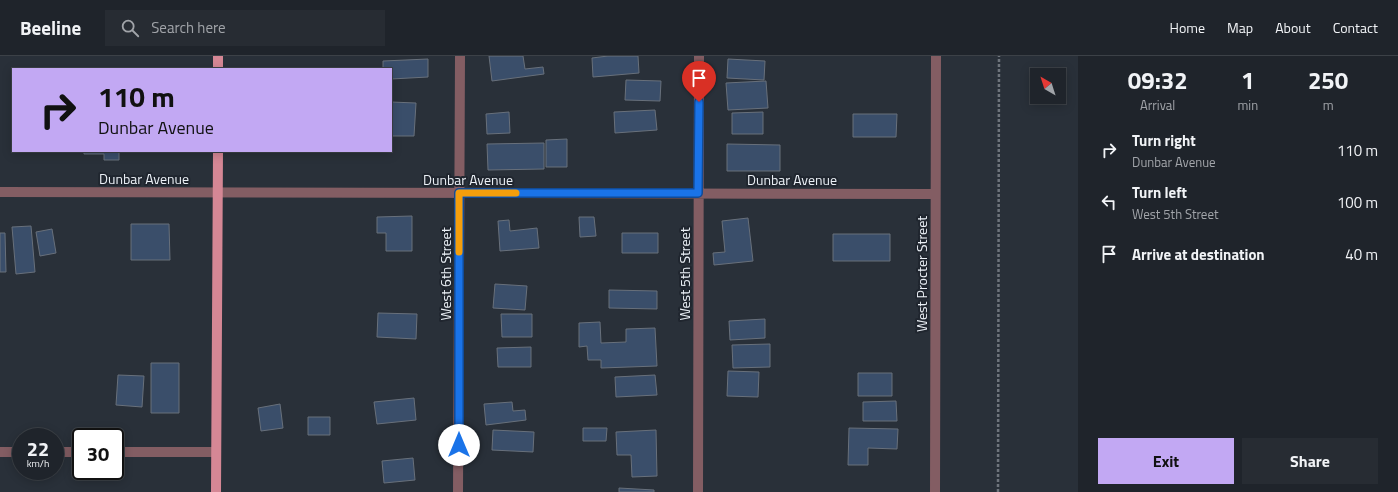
<!DOCTYPE html>
<html lang="en">
<head>
<meta charset="utf-8">
<style>
	:root { --surface:#1f242b; --page:#272c33; --text:#f1f3f6; --muted:#a1a4a9; --line:#3c4147; --accent:#c2a8f3 }
	body { margin:0; font-family:"Titillium Web",sans-serif; background:var(--page); color:var(--text); height:100vh; display:flex; flex-direction:column; font-size:15px; white-space:nowrap }
	* { box-sizing:border-box; margin:0 }
	p { font-size:13px; color:var(--muted) }
	.icon { flex:none; width:22px; height:22px; fill:none; stroke:currentColor; stroke-width:2; stroke-linecap:round; stroke-linejoin:round }
	.map { position:relative; flex:1; overflow:hidden }
	.sheet { display:flex; flex-direction:column; background:var(--surface); width:320px }
	.sheet>* { flex:none }
	.top-card { position:absolute; left:12px; top:12px; width:380px; height:84px; border-radius:0px; box-shadow:0 2px 10px #0003,0 0 0 1px var(--line); background:#c2a8f3; color:#111; overflow:hidden }
	.needle { width:26px; rotate:321deg }
	.tools { position:absolute; left:1030px; top:12px; display:grid; gap:8px }
	.tools a { display:grid; place-items:center; width:36px; height:36px; border-radius:0px; background:var(--surface); box-shadow:0 2px 10px #0003,0 0 0 1px var(--line); font-size:20px }
	.speed { position:absolute; left:12px; top:372px; display:flex; gap:8px; font-size:20px; font-weight:700; text-align:center }
	.speed>* { display:grid; place-content:center; width:52px; height:52px; border-radius:50%; background:var(--surface); box-shadow:0 2px 10px #0003,0 0 0 1px var(--line); line-height:1 }
	.speed small { font-size:10px; font-weight:400 }
	.speed .limit { border:2px solid #111; border-radius:6px; background:#fff; color:#111 }
	.pin { position:absolute; display:grid; place-items:center; width:34px; height:34px; color:#fff; margin:-41px -17px; border-radius:50% 50% 50% 0; rotate:-45deg; box-shadow:0 0 4px #0007 }
	.pin .icon { rotate:45deg }
	.me { position:absolute; width:44px; margin:-22px; rotate:0deg; stroke-linejoin:round; filter:drop-shadow(0 0 3px #0008) }
	.turn { display:flex; align-items:center; gap:14px; height:84px; padding:0 20px; font-size:18px }
	.turn .icon { width:52px; height:52px; stroke-width:2.5 }
	.turn b { display:block; font-size:28px; line-height:34px }
	.eta { display:flex; justify-content:space-evenly; align-items:center; height:68px; text-align:center }
	.eta b { font-size:24px; font-weight:700; line-height:28px }
	.cta { display:flex; gap:8px; margin-top:auto; padding:8px 20px }
	.cta a { flex:1; height:46px; border-radius:0px; background:var(--accent); color:#111; font-size:16px; font-weight:700; line-height:46px; text-align:center }
	.cta a+a { background:var(--page); color:var(--text) }
	ul { padding:0; list-style:none }
	li { display:flex; align-items:center; gap:12px; height:52px; padding:0 20px }
	li div { flex:1 }
	li b { display:block; font-size:15px }
	li em { font-style:normal }
	header { display:flex; align-items:center; gap:24px; box-sizing:border-box; height:56px; padding:0 20px; background:var(--surface); border-bottom:1px solid var(--line) }
	header strong { font-size:19px }
	nav { display:flex; gap:22px; margin-inline-start:auto; font-size:14px }
	.search { width:280px; height:36px; background:var(--page); display:flex; align-items:center; gap:10px; box-sizing:border-box; padding:0 14px; border-radius:0px; color:var(--muted); font-size:15px }
	main { display:flex; flex:1; min-height:0 }
	.map>svg:first-child { display:block }
	.building { fill:#3a4e6a; stroke:#68707b }
	.lines { fill:none; stroke-linecap:round; stroke-linejoin:round }
	.path { stroke:#6e747c; stroke-width:2.5; stroke-dasharray:3 2; stroke-linecap:butt }
	.minor { stroke:#835d63; stroke-width:10 }
	.major { stroke:#d58795; stroke-width:10 }
	.route-casing { stroke:#114b97; stroke-width:10 }
	.route { stroke:#1a73e8; stroke-width:7 }
	.slow { stroke:#f59e0b; stroke-width:7 }
	.labels { text-anchor:middle; dominant-baseline:central; stroke-width:4; stroke-linejoin:round; paint-order:stroke }
	.street-label { font-size:14px; fill:#ebf0f6; stroke:#20262f }
</style>
</head>
<body>
<header>
<strong>Beeline</strong>
<div class="search"><svg class="icon" aria-label="search" viewBox="0 0 24 24"><circle cx="10" cy="10" r="6"/><path d="M15 15l6 6"/></svg>Search here</div>
<nav><a>Home</a><a>Map</a><a>About</a><a>Contact</a></nav>
</header>
<main>
<div class="map">
<svg width="1078" height="436" viewBox="0 0 1078 436">
	<rect width="100%" height="100%" fill="#293039"/>
	<path class="building" d="M489 0H523L525 13 543 11 544 18 492 25Z
		M608 0H638L639 17 593 21 592 2Z
		M428 3V21L391 23V13H383V5Z
		M728 3 765 5 764 24 727 22Z
		M626 24 661 25 660 45 625 44Z
		M766 25 768 52 728 54 726 27Z
		M391 46 416 47 414 80H391Z
		M655 54 657 74 615 77 614 56Z
		M509 56 510 77 487 78 486 58Z
		M763 56V78H732V57Z
		M853 58H897L896 81H853Z
		M567 83V111H546V84Z
		M544 87V113L488 114 487 88Z
		M727 88 780 89V115H727Z
		M84 95H119V104H104V98H84Z
		M412 160V195H386V177H377V161Z
		M579 161H594L596 180 580 181Z
		M748 162 753 205 714 209 713 197 725 196 722 165Z
		M509 164 510 175 537 172 539 192 500 195 498 165Z
		M131 168H169L170 204H131Z
		M31 170 35 216 16 218 12 171Z
		M52 173 56 197 40 200 36 176Z
		M0 177H5L6 216H0Z
		M622 177H658V197H622Z
		M833 178H890V205H833Z
		M495 228 527 230 525 254 493 252Z
		M609 234 657 235V253L609 252Z
		M378 257 417 258 416 283 377 281Z
		M501 258H532V281H502Z
		M765 263V282L730 284 729 265Z
		M600 266 601 287 626 286V273L655 272 657 310 601 312V304H588L587 290 579 291V267Z
		M770 288V311L733 312 732 289Z
		M531 291V311H498L497 292Z
		M151 307H179V357H151Z
		M728 315 759 316 758 341 727 340Z
		M858 317H892V340H858Z
		M118 319 144 320 142 351 116 349Z
		M655 319 657 339 616 341 615 321Z
		M414 342 416 364 377 368 374 346Z
		M896 345 897 365H863V346Z
		M512 346 513 355 525 354 526 364 486 369 484 348Z
		M280 348 283 372 261 375 258 352Z
		M308 361H330V379H308Z
		M583 372H607L606 385H583Z
		M849 372 898 373 897 393 868 392V409H848Z
		M493 374 534 376 533 396 492 394Z
		M656 374 657 420 632 421 631 399H617L616 376Z
		M413 402 415 424 384 427 382 405Z
		M619 432 654 434V436H619Z"/>
	<g class="lines">
		<path class="path" d="M998 436 999 0"/>
		<path class="minor" d="M0 136 935 138
			M0 396H21
			M55 396H81
			M115 396H216
			M458 436 460 0
			M698 436 699 0
			M935 436 936 0"/>
		<path class="major" d="M218 13V0
			M216 436 218 95"/>
	</g>
	<g class="lines">
		<defs>
			<path id="route" d="M459 389V137H698L699 46"/>
		</defs>
		<use href="#route" class="route-casing"/>
		<use href="#route" class="route"/>
		<path class="slow" d="M459 196V137H516"/>
	</g>
	<g class="labels">
		<g class="street-label">
			<text x="144" y="122">Dunbar Avenue</text>
			<text x="468" y="123">Dunbar Avenue</text>
			<text x="792" y="123">Dunbar Avenue</text>
			<text transform="translate(445 218) rotate(-90)">West 6th Street</text>
			<text transform="translate(684 218) rotate(-90)">West 5th Street</text>
			<text transform="translate(921 218) rotate(-90)">West Procter Street</text>
		</g>
	</g>
</svg>
<div class="tools">
<a><svg class="needle" viewBox="-14 -14 28 28"><path d="M0-13l5 13h-10z" fill="#e53935"/><path d="M0 13l5-13h-10z" fill="#a1a4a9"/></svg></a>
</div>
<div class="speed"><div>22<small>km/h</small></div><div class="limit">30</div></div>
<div class="pin" style="left:699px;top:46px;background:#d93025"><svg class="icon" aria-label="arrive" viewBox="0 0 24 24"><path d="M6 21V4h12l-3 4 3 4H6"/></svg></div>
<svg class="me" style="left:459px;top:389px" viewBox="-20 -20 40 40"><circle r="19" fill="#fff"/><path d="M0-13L10 11 0 6-10 11z" fill="#1a73e8"/></svg>
<div class="top-card">
<div class="turn"><svg class="icon" aria-label="right" viewBox="0 0 24 24"><path d="M7 20v-9h11M14 6l5 5-5 5"/></svg><div><b>110 m</b>Dunbar Avenue</div></div>
</div>
</div>
<section class="sheet">
<div class="eta">
<div><b>09:32</b><p>Arrival</p></div>
<div><b>1</b><p>min</p></div>
<div><b>250</b><p>m</p></div>
</div>
<ul>
<li><svg class="icon" aria-label="right" viewBox="0 0 24 24"><path d="M7 20v-9h11M14 6l5 5-5 5"/></svg><div><b>Turn right</b><p>Dunbar Avenue</p></div><em>110 m</em></li>
<li><svg class="icon" aria-label="left" viewBox="0 0 24 24"><path d="M17 20v-9H6M10 6l-5 5 5 5"/></svg><div><b>Turn left</b><p>West 5th Street</p></div><em>100 m</em></li>
<li><svg class="icon" aria-label="arrive" viewBox="0 0 24 24"><path d="M6 21V4h12l-3 4 3 4H6"/></svg><div><b>Arrive at destination</b></div><em>40 m</em></li>
</ul>
<div class="cta"><a>Exit</a><a>Share</a></div>
</section>
</main>
</body>
</html>
